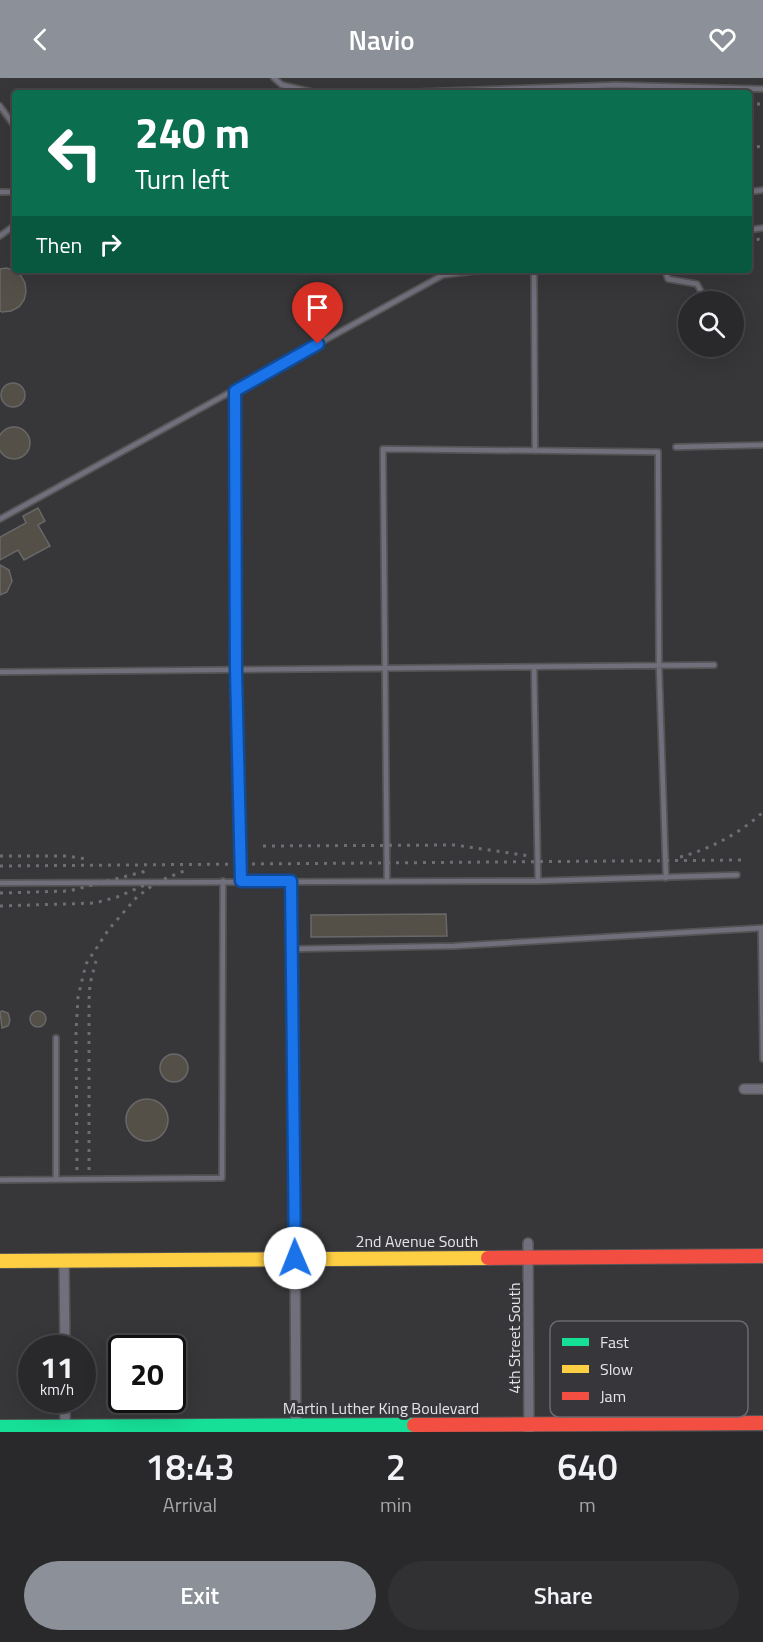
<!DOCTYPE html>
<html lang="en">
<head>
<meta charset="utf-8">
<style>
	:root { --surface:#29292c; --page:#313134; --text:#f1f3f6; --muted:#a5a6a9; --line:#454548; --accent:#8c9099 }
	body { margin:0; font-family:"Titillium Web",sans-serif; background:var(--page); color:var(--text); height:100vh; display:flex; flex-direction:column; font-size:22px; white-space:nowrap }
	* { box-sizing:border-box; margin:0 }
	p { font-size:20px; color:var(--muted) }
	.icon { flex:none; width:33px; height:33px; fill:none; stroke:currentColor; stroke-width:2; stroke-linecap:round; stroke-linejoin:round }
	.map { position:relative; height:1354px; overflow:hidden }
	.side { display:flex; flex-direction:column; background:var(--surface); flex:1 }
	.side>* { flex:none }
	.banner { position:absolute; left:12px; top:12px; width:740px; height:183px; border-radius:6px; box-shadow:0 6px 24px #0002,0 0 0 2px var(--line); background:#0b6e4f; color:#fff; overflow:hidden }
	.tools { position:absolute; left:678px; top:213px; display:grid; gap:12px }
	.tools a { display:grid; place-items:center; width:66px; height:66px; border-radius:50%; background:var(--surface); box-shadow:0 6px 24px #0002,0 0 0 2px var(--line); font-size:30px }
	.speed { position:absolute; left:18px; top:1257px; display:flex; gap:12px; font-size:30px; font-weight:700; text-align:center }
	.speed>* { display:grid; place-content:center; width:78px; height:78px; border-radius:50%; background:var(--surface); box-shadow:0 6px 24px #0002,0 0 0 2px var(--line); line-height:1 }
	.speed small { font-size:15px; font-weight:400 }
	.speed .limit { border:3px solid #111; border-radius:9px; background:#fff; color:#111 }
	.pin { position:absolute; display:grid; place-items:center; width:51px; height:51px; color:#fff; margin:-62px -26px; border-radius:50% 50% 50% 0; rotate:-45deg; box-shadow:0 0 6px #0007 }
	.pin .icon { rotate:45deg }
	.me { position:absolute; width:66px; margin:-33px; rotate:359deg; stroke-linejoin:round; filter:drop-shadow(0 0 4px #0008) }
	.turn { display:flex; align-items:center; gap:21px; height:126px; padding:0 24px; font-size:27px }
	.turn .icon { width:78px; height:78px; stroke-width:2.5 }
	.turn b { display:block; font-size:42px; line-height:51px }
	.then { display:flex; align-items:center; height:57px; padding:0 24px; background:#0003; gap:12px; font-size:22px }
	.eta { display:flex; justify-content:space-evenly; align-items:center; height:102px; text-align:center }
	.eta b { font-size:36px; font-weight:600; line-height:42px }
	.cta { display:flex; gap:12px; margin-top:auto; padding:12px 24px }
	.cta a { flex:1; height:69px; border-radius:36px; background:var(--accent); color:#fff; font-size:24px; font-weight:600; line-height:69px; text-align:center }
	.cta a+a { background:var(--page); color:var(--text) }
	header { display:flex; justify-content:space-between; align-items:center; height:78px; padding:0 24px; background:var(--accent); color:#fff; font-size:27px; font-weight:600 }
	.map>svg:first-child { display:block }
	.building { fill:#545048; stroke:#696869; stroke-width:1.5 }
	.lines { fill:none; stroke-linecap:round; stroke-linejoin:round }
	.lane-casing { stroke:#545455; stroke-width:8 }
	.street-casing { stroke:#545455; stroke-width:12 }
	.fast-casing { stroke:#545455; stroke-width:16 }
	.slow-casing { stroke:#545455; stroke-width:16 }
	.jam-casing { stroke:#545455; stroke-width:16 }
	.lane { stroke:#716f7b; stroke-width:4.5 }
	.street { stroke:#716f7b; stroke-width:9 }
	.fast { stroke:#16e098; stroke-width:14 }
	.slow { stroke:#ffcf43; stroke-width:14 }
	.jam { stroke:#f24e42; stroke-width:14 }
	.rail { stroke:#6e6d74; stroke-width:3; stroke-dasharray:3 6; stroke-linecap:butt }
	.route-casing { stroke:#114b97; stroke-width:15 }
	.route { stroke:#1a73e8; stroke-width:10 }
	.labels { text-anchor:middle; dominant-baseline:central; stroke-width:6; stroke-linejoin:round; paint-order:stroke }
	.street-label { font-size:16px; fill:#e4e4e7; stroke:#36363b }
	.key { fill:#36363b; stroke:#6a6a6f; stroke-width:1.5 }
	.key-label { font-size:16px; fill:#e4e4e7 }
</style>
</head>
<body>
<header><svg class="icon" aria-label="back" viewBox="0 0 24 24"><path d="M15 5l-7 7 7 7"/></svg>Navio<svg class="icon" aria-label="heart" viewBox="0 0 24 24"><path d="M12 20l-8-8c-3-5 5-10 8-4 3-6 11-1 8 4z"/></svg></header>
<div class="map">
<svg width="763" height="1354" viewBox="0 0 763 1354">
	<rect width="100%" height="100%" fill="#37373a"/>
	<path class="building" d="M6 190 14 192 21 198 25 205 26 214 24 222 19 229 11 233 2 234 0 233V191Z
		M1 317a12 12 0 1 1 24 0a12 12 0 1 1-24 0Z
		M-2 365a16 16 0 1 1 32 0a16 16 0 1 1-32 0Z
		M38 430 45 443 38 447 50 468 24 482 18 472 0 482V459L26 445 23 438Z
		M0 487 9 492 12 503 7 514 0 517Z
		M446 836 447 858 311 859V837Z
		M30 941a8 8 0 1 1 16 0a8 8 0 1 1-16 0Z
		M2 933 8 935 10 942 8 948 2 950 0 934Z
		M160 990a14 14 0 1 1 28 0a14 14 0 1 1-28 0Z
		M126 1042a21 21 0 1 1 42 0a21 21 0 1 1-42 0Z"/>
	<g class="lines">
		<defs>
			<path id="lane" d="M274 0 282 7 312 14H418L616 7 763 11
				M0 28 15 49
				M0 114H15
				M748 114 763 112
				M748 152 763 150
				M0 158 15 147
				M534 192 535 373
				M665 192 668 201 697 206 707 224
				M235 313 236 592 241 803
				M676 369 763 367
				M0 441 443 197 482 192
				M534 589 538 803
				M0 594 714 587
				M291 803 295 1180
				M387 803 383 371 658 374 659 588 666 800
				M0 805 538 803 737 797
				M763 850H761L763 981
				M291 871 454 868 761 850
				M56 960V1100
				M0 1102 222 1100 223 803"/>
			<path id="street" d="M744 1011H763
				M528 1165 529 1354
				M295 1180 296 1352
				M64 1182 65 1270
				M65 1322V1352"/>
			<path id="fast" d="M0 1349 414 1347"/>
			<path id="slow" d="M0 1183 488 1180"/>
			<path id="jam" d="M488 1180 763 1178
				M414 1347 763 1345"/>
		</defs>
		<use href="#lane" class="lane-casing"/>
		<use href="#street" class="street-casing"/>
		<use href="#fast" class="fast-casing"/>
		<use href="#slow" class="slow-casing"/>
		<use href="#jam" class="jam-casing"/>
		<use href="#lane" class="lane"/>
		<use href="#street" class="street"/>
		<use href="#fast" class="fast"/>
		<use href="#slow" class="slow"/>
		<use href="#jam" class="jam"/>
		<path class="rail" d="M748 26H763
			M748 70 763 68
			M748 164 763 160
			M556 194 569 192
			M263 768 455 767 530 778
			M0 778H66L87 781
			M680 779C711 771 740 755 763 734
			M0 788 743 782
			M0 815 69 813 150 792
			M0 828 95 825 117 819 145 807
			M77 1092 76 954 78 919 86 886 109 851 137 819 157 804 184 793
			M89 1092V922L90 906 96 883"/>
	</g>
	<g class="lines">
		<defs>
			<path id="route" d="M295 1180 291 803H241L236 592 235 313 318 266"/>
		</defs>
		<use href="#route" class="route-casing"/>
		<use href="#route" class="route"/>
	</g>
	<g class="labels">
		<g class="street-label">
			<text x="417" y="1163">2nd Avenue South</text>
			<text transform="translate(514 1260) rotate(-90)">4th Street South</text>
			<text x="381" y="1330">Martin Luther King Boulevard</text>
		</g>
	</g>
	<rect x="550" y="1243" width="198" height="96" rx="9" class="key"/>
	<rect x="562" y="1260" width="27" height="8" fill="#16e098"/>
	<rect x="562" y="1287" width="27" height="8" fill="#ffcf43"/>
	<rect x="562" y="1314" width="27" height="8" fill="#f24e42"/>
	<g class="key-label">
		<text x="600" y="1270">Fast</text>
		<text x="600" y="1297">Slow</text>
		<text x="600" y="1324">Jam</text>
	</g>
</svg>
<div class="tools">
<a><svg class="icon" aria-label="search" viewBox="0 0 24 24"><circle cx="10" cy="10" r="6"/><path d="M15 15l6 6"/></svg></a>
</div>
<div class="speed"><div>11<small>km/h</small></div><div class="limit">20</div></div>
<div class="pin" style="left:318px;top:266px;background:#d93025"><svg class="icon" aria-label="arrive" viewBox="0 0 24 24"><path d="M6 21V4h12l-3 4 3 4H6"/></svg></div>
<svg class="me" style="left:295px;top:1180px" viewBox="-20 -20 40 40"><circle r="19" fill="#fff"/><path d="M0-13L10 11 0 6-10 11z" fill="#1a73e8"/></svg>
<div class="banner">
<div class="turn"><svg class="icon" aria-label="left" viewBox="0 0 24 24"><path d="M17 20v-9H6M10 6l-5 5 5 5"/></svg><div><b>240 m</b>Turn left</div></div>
<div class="then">Then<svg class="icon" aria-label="right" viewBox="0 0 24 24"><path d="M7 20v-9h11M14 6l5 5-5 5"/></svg></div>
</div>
</div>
<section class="side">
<div class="eta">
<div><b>18:43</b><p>Arrival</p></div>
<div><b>2</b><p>min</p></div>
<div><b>640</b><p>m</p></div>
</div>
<div class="cta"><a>Exit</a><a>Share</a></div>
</section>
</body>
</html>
